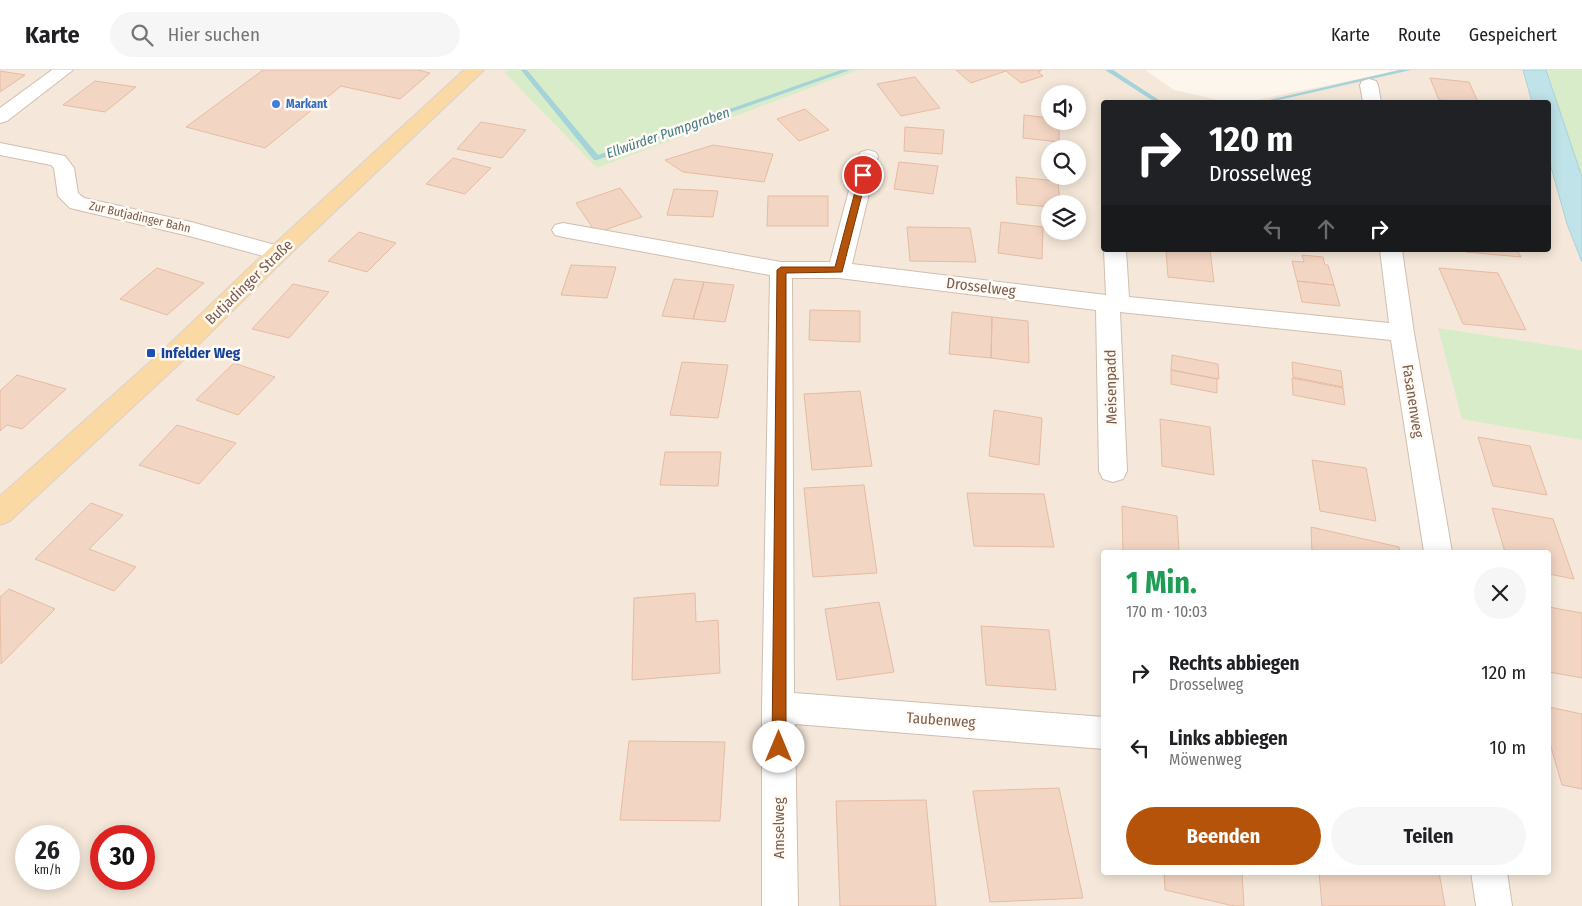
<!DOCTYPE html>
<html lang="de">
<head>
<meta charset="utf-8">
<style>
	:root { --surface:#fff; --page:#f6f6f6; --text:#202124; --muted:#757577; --line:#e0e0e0; --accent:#b45309 }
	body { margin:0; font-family:"Fira Sans Condensed",sans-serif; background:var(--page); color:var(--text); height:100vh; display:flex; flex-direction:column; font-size:19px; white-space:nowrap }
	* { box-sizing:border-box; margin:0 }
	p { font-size:16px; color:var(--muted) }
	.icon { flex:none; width:28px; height:28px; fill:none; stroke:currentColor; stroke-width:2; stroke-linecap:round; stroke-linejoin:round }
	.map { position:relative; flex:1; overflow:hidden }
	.drawer { position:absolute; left:1101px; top:480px; width:450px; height:325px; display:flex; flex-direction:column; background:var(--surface); border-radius:5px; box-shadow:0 2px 12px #0003 }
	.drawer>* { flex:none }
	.hud { position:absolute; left:1101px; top:30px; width:450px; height:152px; border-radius:5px; box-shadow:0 2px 12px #0003; background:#202124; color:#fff; overflow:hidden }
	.tools { position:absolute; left:1041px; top:15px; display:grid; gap:10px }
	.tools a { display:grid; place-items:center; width:45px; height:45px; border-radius:50%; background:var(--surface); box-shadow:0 2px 12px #0003; font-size:25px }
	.speed { position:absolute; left:15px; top:755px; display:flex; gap:10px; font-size:25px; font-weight:700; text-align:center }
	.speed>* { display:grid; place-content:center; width:65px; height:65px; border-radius:50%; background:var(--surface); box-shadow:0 2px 12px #0003; line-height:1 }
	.speed small { font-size:12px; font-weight:400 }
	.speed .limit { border:8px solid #d22; background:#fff; color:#111 }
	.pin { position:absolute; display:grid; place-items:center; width:42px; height:42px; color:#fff; margin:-21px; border:2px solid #fff; border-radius:50%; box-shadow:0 1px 5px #0007 }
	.me { position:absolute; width:55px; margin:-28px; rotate:0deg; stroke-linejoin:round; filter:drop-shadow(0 0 4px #0008) }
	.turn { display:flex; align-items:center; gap:18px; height:105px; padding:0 25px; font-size:22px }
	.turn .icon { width:65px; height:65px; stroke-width:2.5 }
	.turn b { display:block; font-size:35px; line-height:42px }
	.lanes { display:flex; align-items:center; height:48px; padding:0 25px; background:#0003; justify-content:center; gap:25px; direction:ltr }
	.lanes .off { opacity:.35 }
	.round { display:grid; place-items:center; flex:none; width:52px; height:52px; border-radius:26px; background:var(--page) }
	.overview { display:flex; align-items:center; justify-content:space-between; height:85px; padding:0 25px }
	h1 { font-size:30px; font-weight:700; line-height:38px; color:#1e9e55 }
	.button { display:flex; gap:10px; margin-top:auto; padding:10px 25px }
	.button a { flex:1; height:58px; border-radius:30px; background:var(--accent); color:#fff; font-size:20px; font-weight:700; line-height:58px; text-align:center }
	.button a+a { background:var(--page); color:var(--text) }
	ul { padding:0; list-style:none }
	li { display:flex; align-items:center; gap:15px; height:75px; padding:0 25px }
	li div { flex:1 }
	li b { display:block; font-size:19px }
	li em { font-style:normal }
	header { display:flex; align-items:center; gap:30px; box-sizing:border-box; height:70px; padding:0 25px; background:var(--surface); border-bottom:1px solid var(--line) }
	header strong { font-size:24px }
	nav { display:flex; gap:28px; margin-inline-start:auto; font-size:18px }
	.search { width:350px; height:45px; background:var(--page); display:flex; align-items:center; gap:12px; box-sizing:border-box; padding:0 18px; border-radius:28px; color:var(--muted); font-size:19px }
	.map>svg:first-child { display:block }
	.residential { fill:#f5e8da; fill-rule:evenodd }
	.green { fill:#d8ecc9 }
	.water { fill:#bfe3e8; stroke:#a5d3da }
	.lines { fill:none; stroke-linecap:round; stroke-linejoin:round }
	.stream { fill:#a5d3da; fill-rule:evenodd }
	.building { fill:#f3d5c3; stroke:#e6bba3 }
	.minor-casing { stroke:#d1beb0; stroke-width:2 }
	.major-casing { stroke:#dad1cd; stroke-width:2 }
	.minor { fill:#fff; fill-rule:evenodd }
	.major { fill:#fbd9a5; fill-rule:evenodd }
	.route { fill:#b45309; stroke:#753606 }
	.shop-dot { fill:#3f7fe0; stroke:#fffaf3; stroke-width:2 }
	.transit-dot { fill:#1a4fb4; stroke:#fffaf3; stroke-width:2 }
	.labels { text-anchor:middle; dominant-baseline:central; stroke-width:5; stroke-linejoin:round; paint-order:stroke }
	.far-shop-label { font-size:12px; font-weight:bold; fill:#366cbe; stroke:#fffaf3; text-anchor:start }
	.far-street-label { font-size:12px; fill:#7a5c4d; stroke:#fffaf3 }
	.far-water-label { font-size:14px; font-style:italic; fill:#437c86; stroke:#fffaf3 }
	.street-label { font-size:15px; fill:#7a5c4d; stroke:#fffaf3 }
	.transit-label { font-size:15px; font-weight:bold; fill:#164399; stroke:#fffaf3; text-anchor:start }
</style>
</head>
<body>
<header>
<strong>Karte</strong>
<div class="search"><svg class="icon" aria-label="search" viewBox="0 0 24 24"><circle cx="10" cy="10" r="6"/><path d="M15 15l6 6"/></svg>Hier suchen</div>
<nav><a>Karte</a><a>Route</a><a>Gespeichert</a></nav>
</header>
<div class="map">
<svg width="1582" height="836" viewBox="0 0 1582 836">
	<rect width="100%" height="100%" fill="#fdf6ec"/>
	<path class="residential" d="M0 0H1145L1174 20 1227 32H1104V180H1549V90L1567 154 1582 192V836H0ZM1050 24H1078V51H1050ZM1050 79H1078V106H1050ZM1050 134H1078V161H1050ZM1104 482H1549V802H1104ZM26 766H69V809H26ZM101 766H144V809H101Z
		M1402 0H1523L1532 32H1246Z"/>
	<path class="green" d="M508 0H858L597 98 505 3Z
		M1546 0H1582V107Z
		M1438 258 1582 280V370L1462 349Z"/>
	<path class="water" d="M1523 0H1546L1582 107V192L1567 154 1549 90V32H1532Z"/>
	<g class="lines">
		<path class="stream" d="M521 0H527L598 85 841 0H850L597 90H594Z
			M1105 0H1113L1162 32H1155Z
			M1399 0H1411L1270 32H1260Z"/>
	</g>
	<path class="building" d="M263 0H418L430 3 400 29 341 16 265 78 186 57Z
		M956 0H1042L1038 2 1043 6 1021 13 1006 1 971 13Z
		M0 1 25 5 0 22Z
		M915 7 940 38 901 46 877 14Z
		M1430 8 1469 12 1478 32 1439 30Z
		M95 11 136 17 105 42 63 35Z
		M805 39 829 60 799 71 777 49Z
		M1024 45 1050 48V51H1059V72L1023 68Z
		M481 52 526 60 502 88 457 79Z
		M905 57 944 60 942 84 904 81Z
		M713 75 773 84 764 112 683 102 665 90Z
		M453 88 491 98 465 124 426 114Z
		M899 92 938 96 933 124 894 119Z
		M1016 107 1058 111 1060 134H1050V137L1017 134Z
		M620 118 642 147 596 163 576 133Z
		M674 119 718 121 713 147 667 145Z
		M768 126H828V156H767Z
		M1001 152 1043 157 1042 189 998 183Z
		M907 157 970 158 976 192 910 191Z
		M359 162 396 173 367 202 328 191Z
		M1166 180H1210L1214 212 1168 207Z
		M1465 180H1517L1521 187 1466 182Z
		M1302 185 1323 187 1325 195H1328L1334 215 1297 211 1292 191 1304 192Z
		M571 195 616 197 607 228 561 225Z
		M157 198 204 213 167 245 120 229Z
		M1439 198 1498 203 1526 260 1463 254Z
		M674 209 704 212 693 249 662 246Z
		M1297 211 1334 215 1340 236 1302 232Z
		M704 212 734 215 725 252 693 249Z
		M293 214 329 222 289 268 252 259Z
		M810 240 860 241V272L809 270Z
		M952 242 992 247 991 288 949 284Z
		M992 247 1028 251 1029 293 991 288Z
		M1172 285 1218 294 1219 309 1171 300Z
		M682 292 728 295 718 348 670 345Z
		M1292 292 1341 301 1343 317 1293 307Z
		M234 293 275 307 238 345 196 330Z
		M1171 300 1217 309V323L1171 314Z
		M17 305 66 319 22 359 7 355 0 361V321Z
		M1292 308 1343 318 1345 335 1293 325Z
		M860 321 872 396 812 400 804 324Z
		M994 340 1042 348 1039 395 989 386Z
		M1160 349 1210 357 1214 405 1162 396Z
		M177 355 236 373 199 414 139 395Z
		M1478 367 1530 376 1547 425 1493 416Z
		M665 382H721L718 416 660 415Z
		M1312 390 1366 398 1376 451 1320 441Z
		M864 415 877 503 813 507 804 418Z
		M967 423 1044 424 1054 477 974 476Z
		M91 433 123 445 89 479 136 497 114 521 35 489Z
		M1122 436 1177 446 1179 482H1123Z
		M1492 438 1553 449 1574 509 1549 504V482H1505Z
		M1311 457 1399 477 1400 482H1312Z
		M9 519 55 539 1 594 0 527Z
		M695 523 696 552 718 550 720 603 632 610 634 528Z
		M879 532 894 602 837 610 825 539Z
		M1549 537 1582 543V608L1549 602Z
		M981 556 1049 560 1056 620 986 615Z
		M1549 637 1582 644V719L1562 715 1549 670Z
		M629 671 725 672 720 751 620 750Z
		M1059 718 1083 828 990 832 973 721Z
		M926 730 936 836H840L836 731Z
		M1164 802H1242L1244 836H1234L1165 820Z
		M1319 802H1439L1445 836H1322Z"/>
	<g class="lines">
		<defs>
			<path id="minor" d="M52 0H73L7 51 0 53V38Z
				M1369 9 1376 11 1378 15 1381 32H1363L1360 15 1362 11Z
				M0 73 65 86 74 98 78 123 84 128 191 152 286 178 289 183 286 188 278 190 189 166 70 138 58 126 54 98 51 95 0 85Z
				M868 80 875 82 878 86 852 194 1106 225 1104 180H1126L1129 227 1389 253 1380 180H1402L1414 263 1452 482H1424L1391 270 1120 242 1127 401 1123 409 1113 412 1103 409 1099 401 1096 240 839 208H792L794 623 1104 647V679L795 654 798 836H762V637L770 205 563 167 555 165 552 160 555 155 563 153 781 192H830L858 86 861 82Z
				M1471 802H1507L1512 836H1476Z"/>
			<path id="major" d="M464 0H484L286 188 177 296 10 451 0 455V426L159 284 270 178Z"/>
		</defs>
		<use href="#minor" class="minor-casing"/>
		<use href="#major" class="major-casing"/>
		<use href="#minor" class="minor"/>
		<use href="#major" class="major"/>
	</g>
	<path class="route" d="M860 103 867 105 842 202 786 203V677L784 682 779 684 774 682 772 677 777 200 781 197H835Z"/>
	<circle class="shop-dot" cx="276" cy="34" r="5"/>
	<rect class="transit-dot" x="146" y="278" width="10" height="10" rx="2.5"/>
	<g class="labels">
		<g class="far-shop-label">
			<text x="286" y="34">Markant</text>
		</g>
		<g class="far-street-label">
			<text transform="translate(140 147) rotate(13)">Zur Butjadinger Bahn</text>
		</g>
		<g class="far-water-label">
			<text transform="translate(668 63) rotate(-19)">Ellwürder Pumpgraben</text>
		</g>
		<g class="street-label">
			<text transform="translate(249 212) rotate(-44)">Butjadinger Straße</text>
			<text transform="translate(981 217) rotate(7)">Drosselweg</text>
			<text transform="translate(1111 317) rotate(-91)">Meisenpadd</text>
			<text transform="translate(1413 331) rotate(81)">Fasanenweg</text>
			<text transform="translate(941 650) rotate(4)">Taubenweg</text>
			<text transform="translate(779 758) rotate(-90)">Amselweg</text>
		</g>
		<g class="transit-label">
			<text x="161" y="283">Infelder Weg</text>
		</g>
	</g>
</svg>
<div class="tools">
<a><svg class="icon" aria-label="sound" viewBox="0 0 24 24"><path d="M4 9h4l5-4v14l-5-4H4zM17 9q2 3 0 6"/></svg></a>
<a><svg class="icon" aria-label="search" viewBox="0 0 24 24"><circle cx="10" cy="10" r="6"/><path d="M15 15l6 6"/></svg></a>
<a><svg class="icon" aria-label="layers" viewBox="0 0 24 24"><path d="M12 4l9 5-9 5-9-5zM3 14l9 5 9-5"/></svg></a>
</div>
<div class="speed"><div>26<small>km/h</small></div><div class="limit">30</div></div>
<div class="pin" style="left:863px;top:105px;background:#d93025"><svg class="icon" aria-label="arrive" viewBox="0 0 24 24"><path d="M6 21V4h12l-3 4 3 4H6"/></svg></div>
<svg class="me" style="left:779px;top:677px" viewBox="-20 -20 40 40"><circle r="19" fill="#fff"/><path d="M0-13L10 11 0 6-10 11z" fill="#b45309"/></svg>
<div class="hud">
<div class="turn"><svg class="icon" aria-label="right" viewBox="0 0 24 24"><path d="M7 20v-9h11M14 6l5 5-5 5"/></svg><div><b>120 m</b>Drosselweg</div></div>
<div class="lanes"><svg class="icon off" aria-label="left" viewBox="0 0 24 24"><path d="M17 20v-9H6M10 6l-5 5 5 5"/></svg><svg class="icon off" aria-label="ahead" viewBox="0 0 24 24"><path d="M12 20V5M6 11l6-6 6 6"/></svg><svg class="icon" aria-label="right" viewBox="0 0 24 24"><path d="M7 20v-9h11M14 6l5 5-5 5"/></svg></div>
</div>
<section class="drawer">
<div class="overview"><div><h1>1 Min.</h1><p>170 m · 10:03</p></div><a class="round"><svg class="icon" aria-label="close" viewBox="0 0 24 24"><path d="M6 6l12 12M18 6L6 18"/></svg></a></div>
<ul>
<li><svg class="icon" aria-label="right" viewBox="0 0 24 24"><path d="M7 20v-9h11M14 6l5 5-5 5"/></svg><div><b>Rechts abbiegen</b><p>Drosselweg</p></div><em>120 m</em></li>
<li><svg class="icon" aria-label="left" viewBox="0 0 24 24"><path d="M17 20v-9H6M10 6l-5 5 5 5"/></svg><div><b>Links abbiegen</b><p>Möwenweg</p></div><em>10 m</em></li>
</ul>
<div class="button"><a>Beenden</a><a>Teilen</a></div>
</section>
</div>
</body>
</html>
